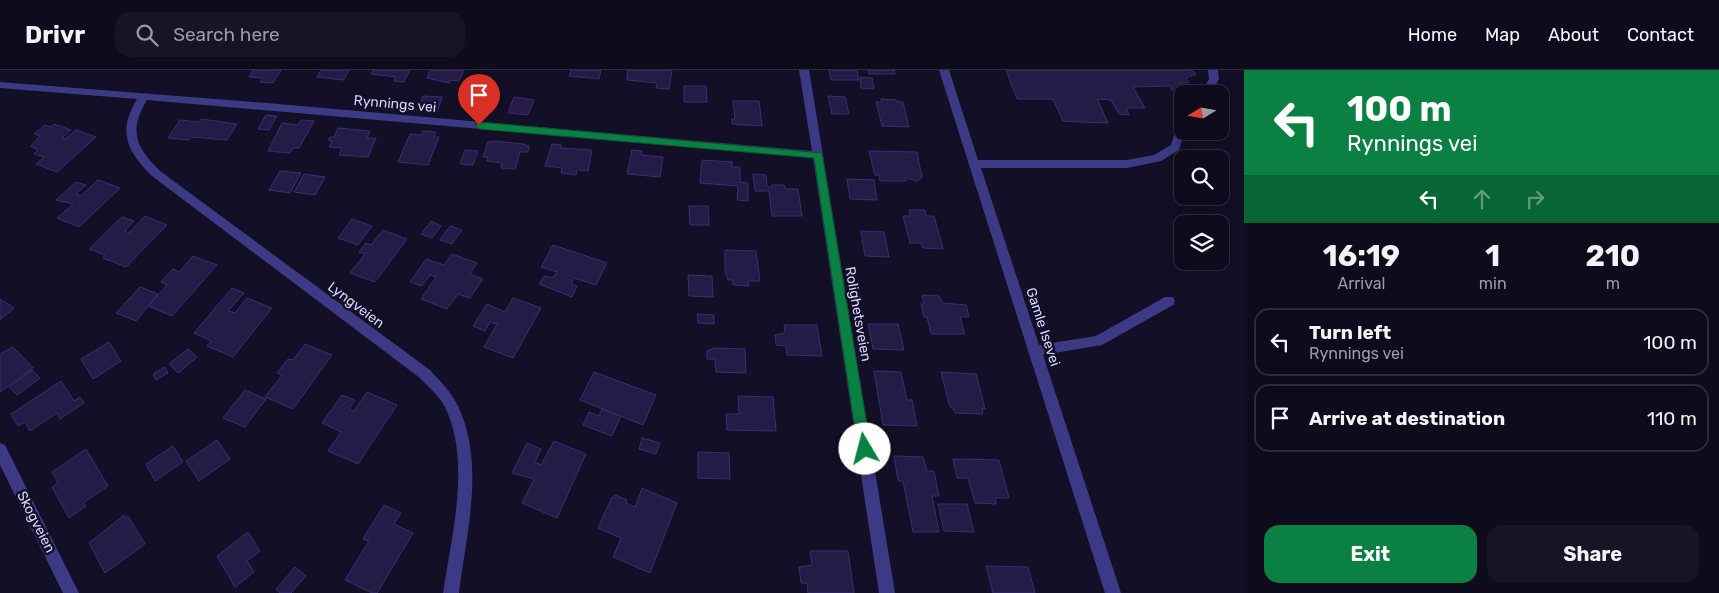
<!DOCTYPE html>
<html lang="en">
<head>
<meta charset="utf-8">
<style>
	:root { --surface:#0e0b1c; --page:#171425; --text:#f1f3f6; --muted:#9b9ba3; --line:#2e2b3b; --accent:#0b8043 }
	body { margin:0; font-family:Rubik,sans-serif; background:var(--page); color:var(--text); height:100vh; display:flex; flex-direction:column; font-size:19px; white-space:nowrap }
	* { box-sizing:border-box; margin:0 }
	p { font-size:16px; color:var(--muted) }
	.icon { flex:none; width:28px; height:28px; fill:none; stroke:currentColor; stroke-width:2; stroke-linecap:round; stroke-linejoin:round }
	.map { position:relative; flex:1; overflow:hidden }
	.panel { display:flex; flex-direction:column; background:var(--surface); width:475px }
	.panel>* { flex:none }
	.guide { background:#0b8043; color:#fff; overflow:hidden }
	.needle { width:32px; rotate:259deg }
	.fabs { position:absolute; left:1174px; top:15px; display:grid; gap:10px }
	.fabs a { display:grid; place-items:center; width:55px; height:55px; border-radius:10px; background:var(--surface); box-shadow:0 2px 12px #0003,0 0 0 1px var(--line); font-size:25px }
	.pin { position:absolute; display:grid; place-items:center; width:42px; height:42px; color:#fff; margin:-51px -21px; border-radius:50% 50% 50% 0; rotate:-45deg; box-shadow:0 0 5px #0007 }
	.pin .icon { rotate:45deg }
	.me { position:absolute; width:55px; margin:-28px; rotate:352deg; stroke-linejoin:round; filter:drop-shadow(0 0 4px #0008) }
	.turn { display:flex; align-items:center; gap:18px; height:105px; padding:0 20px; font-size:22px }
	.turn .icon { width:65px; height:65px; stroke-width:2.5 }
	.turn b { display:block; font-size:35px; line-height:42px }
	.lanes { display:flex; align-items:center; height:48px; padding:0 20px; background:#0003; justify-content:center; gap:25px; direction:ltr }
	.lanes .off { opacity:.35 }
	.eta { display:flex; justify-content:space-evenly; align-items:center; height:85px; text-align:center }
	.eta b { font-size:30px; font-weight:700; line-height:35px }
	.primary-button { display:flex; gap:10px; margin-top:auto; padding:10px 20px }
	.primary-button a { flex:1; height:58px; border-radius:15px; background:var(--accent); color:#fff; font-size:20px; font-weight:700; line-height:58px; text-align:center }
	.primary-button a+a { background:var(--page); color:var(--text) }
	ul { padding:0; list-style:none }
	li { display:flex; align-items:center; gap:15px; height:68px; margin:0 10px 8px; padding:0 10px; border:2px solid var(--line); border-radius:15px }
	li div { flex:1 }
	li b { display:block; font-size:19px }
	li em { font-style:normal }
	header { display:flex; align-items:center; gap:30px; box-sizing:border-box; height:70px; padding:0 25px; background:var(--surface); border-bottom:1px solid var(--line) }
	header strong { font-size:24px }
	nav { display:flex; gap:28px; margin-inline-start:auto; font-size:18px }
	.search { width:350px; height:45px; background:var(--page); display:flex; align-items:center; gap:12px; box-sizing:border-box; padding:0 18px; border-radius:15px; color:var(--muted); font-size:19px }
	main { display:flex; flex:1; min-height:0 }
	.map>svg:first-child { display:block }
	.building { fill:#241b47; stroke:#3b2d73 }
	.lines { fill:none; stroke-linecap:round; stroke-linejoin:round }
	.minor { fill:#3d3a85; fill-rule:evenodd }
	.route { fill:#0b8043; stroke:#07532c }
	.labels { text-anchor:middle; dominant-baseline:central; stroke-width:5; stroke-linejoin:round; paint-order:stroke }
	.street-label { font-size:14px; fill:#d9d4ff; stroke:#130f26 }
</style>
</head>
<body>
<header>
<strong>Drivr</strong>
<div class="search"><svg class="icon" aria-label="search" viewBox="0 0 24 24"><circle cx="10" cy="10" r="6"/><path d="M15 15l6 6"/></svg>Search here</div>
<nav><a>Home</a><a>Map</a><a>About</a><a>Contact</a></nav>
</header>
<main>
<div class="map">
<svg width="1244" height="523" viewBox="0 0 1244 523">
	<rect width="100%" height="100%" fill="#130f26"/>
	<path class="building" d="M253 0H281L273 13 260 12 263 8 249 7Z
		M321 0H349L344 10 317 7Z
		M373 0H410L404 12 394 11 396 7 371 4Z
		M430 0H464L459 11 450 10 449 13 427 8Z
		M571 0H601L599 9 569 6Z
		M628 0H672L669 19 656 18 657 13 627 10Z
		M829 0H857L859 10H831Z
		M868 0H894L895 4H869Z
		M1006 0H1191L1196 4 1186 8 1189 13H1179L1183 20H1172L1170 16 1133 17 1145 38H1126L1129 45 1119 44 1111 30 1097 29 1108 53 1079 52 1063 51 1053 29H1017Z
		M860 7 872 8 874 19 861 18Z
		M684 16H706L707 32H684Z
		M423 26 442 27 437 42 417 41Z
		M828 26 845 27 849 44H832Z
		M514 27 534 30 528 45 508 43Z
		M881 29 896 30 897 32H903L909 57 882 56 876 32H882Z
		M733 31H759L762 56 732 54V49H735Z
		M266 45 277 46 269 60 258 59Z
		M201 49 237 54 227 70 191 67 189 70 168 68 180 50 199 52Z
		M301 50 314 51 299 78H293L290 83 268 81 282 53 298 55Z
		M54 54 71 60 62 68 65 69 76 60 96 67 57 102 36 94 44 87 34 84 38 80 31 76 40 66 34 64 45 55 51 57Z
		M338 58 370 61 367 68H376L368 87 339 85 342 78 329 77 332 71 328 70 330 67H334Z
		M423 61 436 62 434 67H439L428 95 398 92 410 64 421 65Z
		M494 71 523 74 529 76 528 82H520L515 99 501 98 502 93 487 91 488 87H483L488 72Z
		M552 74 561 75V78L592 80 588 101 577 100 576 105 561 103 562 98 545 96Z
		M465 80 478 81 473 95 460 94Z
		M632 80 642 81V85L663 87 660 107 627 104Z
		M869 81 917 82 922 108 917 111 905 108 906 111H880L879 105H875Z
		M702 90 732 92V97H740V112L748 113V131L737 130 738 116 700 113Z
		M280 101 301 103 290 123 269 120Z
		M304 104 325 107 315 125 294 122Z
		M753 104 766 105 767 115 771 119 772 115H784L785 119H798L802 146H772L769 121H755Z
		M847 109 874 110 877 130 850 129Z
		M98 110 120 118 79 157 57 148 73 134 56 130 76 112 86 115 76 124 81 126Z
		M689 136H708L709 155H690Z
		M909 140H925L926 146H934L943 179 923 178 921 173H910L903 146H910Z
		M145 146 167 155 126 197 103 188 105 185 89 179 122 147 134 151 125 161 129 163Z
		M352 149 372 156 358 175 338 168Z
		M431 151 441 156 432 168 421 164Z
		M450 156 462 160 452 174 440 170Z
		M383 160 407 169 375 212 350 203 365 184 359 182 366 173 371 175Z
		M861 161 884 162 889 187 865 186Z
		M553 175 607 193 596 215 574 208 571 214 577 216 572 227 539 214 544 206 553 208 557 202 541 197Z
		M725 180 756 181 760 211H748L749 216 733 215V210H728L725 201Z
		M452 184 477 193 470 204 483 209 470 228 458 224 447 239 421 229 436 207 430 205 422 216 410 212 426 189 444 195Z
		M193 186 217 195 172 246 148 236 167 215 161 212 173 199 179 202Z
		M688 205 712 206 713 227 689 226Z
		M140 217 158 224 136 251 116 243Z
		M232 218 244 223 228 241 235 243 247 228 272 238 233 287 207 276 211 271 194 263Z
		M922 225 939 226 943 233 966 235 969 247H960L965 264H931L927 247H924L921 234H924Z
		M513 228 541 238 513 288 484 277 497 254 490 252 485 261 473 256 487 234 505 242Z
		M0 229 14 238 0 250Z
		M697 244 714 245V254L698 253Z
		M868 254H898L904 280 873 279Z
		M784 255H817L822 286 787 285 786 276 776 275 775 265 785 263Z
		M109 272 121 291 93 309 81 289Z
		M305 274 332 285 293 339 265 327 282 305 277 303 288 289 293 290Z
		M13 277 33 298 0 322V284Z
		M715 278 745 279 746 303 716 302 715 289H707V281Z
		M188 279 197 287 178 303 169 294Z
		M165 297 168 303 156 310 153 304Z
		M32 300 40 308 17 325 9 317Z
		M874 301 901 302 907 330H912L917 356 883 355Z
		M594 302 656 325 643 355 580 330Z
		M941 302 976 304 985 339 982 338 983 344 955 343 953 338 950 337Z
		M61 311 74 331 80 327 84 333 60 349 57 343 30 361 25 352 18 356 11 344Z
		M245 320 266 329 245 357 223 348Z
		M367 322 397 335 358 394 328 381 341 362 322 353 342 325 355 330 349 339 354 341Z
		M738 326 773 327 776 361 727 360 726 344H739Z
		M602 339 621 346 612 366 583 355 589 342 599 346Z
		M642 368 660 373 656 384 639 379Z
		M217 370 230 389 199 411 186 391Z
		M554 371 586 384 557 448 522 433 534 409 512 403 527 373 541 379 535 392 541 395Z
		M173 376 183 392 155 411 146 394Z
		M86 379 108 416 83 433 86 436 69 448 52 417 58 413 52 402Z
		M698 382 729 383 730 409 698 408Z
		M894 386 923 387 927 401H934L939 426H932L939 462H913L903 411H898Z
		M953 389 999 390 1009 428H995L996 434 975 433 968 408H957Z
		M642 418 677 433 650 503 613 487 621 468 598 458 612 427 614 428 615 425 627 430 626 433 635 437Z
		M938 434H967L974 462 944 461Z
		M384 435 401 443 394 454 413 463 377 523H372L345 510 369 471 363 469Z
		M124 445 125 448 128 446 145 474 105 503 89 473Z
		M248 462 260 481 247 491 254 502 235 517 217 486Z
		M810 481H848L854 523H808L807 513H801L799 497 812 495Z
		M986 496 1028 497 1035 523H993Z
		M295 497 306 506 291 523H280L276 519Z"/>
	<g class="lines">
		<path class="minor" d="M799 0H809L895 523H879L813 88 147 30C128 61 136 77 160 101L430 300C442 313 455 326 461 343 484 400 466 465 459 523H443C451 469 470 397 448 344 443 330 431 319 420 308L152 106C127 81 117 62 137 29L0 18V12L267 33 812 81Z
			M939 0H949L978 90H1127L1154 85 1171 75 1177 56 1182 53V61H1185L1179 80 1161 91 1127 98H981L1039 275 1096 266 1165 227H1173L1175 231 1173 235 1102 275 1043 285 1121 523H1105Z
			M1208 0H1218L1219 9 1211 24H1201L1209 9Z
			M0 373 5 375 79 523H63L0 395Z"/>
	</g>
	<path class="route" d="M479 52 822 83 871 379 869 383H860L858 379 814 88 479 59 475 55Z"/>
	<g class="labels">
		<g class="street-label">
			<text transform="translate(395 34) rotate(5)">Rynnings vei</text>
			<text transform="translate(356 235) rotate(37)">Lyngveien</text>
			<text transform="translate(858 244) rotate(80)">Rolighetsveien</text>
			<text transform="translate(1043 257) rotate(72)">Gamle Isevei</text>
			<text transform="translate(36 452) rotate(63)">Skogveien</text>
		</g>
	</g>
</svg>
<div class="fabs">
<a><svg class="needle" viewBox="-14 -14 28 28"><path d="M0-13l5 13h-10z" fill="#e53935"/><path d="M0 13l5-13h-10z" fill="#9b9ba3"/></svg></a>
<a><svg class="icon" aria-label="search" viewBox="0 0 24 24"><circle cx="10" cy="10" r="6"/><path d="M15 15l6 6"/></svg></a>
<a><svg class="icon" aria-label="layers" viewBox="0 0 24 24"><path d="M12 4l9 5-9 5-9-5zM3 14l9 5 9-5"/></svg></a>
</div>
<div class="pin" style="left:479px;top:55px;background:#d93025"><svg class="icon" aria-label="arrive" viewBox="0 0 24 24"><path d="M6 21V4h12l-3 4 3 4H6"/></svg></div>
<svg class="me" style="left:865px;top:379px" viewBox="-20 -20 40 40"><circle r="19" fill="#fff"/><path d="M0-13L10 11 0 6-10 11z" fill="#0b8043"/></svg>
</div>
<section class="panel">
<div class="guide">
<div class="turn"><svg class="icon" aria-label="left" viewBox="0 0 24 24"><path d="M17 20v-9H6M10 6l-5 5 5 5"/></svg><div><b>100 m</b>Rynnings vei</div></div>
<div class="lanes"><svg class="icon" aria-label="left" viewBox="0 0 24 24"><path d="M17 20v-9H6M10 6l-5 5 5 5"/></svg><svg class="icon off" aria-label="ahead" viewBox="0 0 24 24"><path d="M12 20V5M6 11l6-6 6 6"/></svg><svg class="icon off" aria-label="right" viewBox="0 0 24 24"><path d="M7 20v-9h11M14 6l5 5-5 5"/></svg></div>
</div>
<div class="eta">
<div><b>16:19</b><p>Arrival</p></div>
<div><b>1</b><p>min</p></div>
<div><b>210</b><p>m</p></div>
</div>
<ul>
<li><svg class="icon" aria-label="left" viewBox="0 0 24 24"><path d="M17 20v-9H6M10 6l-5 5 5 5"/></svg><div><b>Turn left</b><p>Rynnings vei</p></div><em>100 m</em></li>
<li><svg class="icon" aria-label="arrive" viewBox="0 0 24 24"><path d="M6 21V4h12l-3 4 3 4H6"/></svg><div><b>Arrive at destination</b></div><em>110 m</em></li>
</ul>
<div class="primary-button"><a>Exit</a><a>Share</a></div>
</section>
</main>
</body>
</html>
